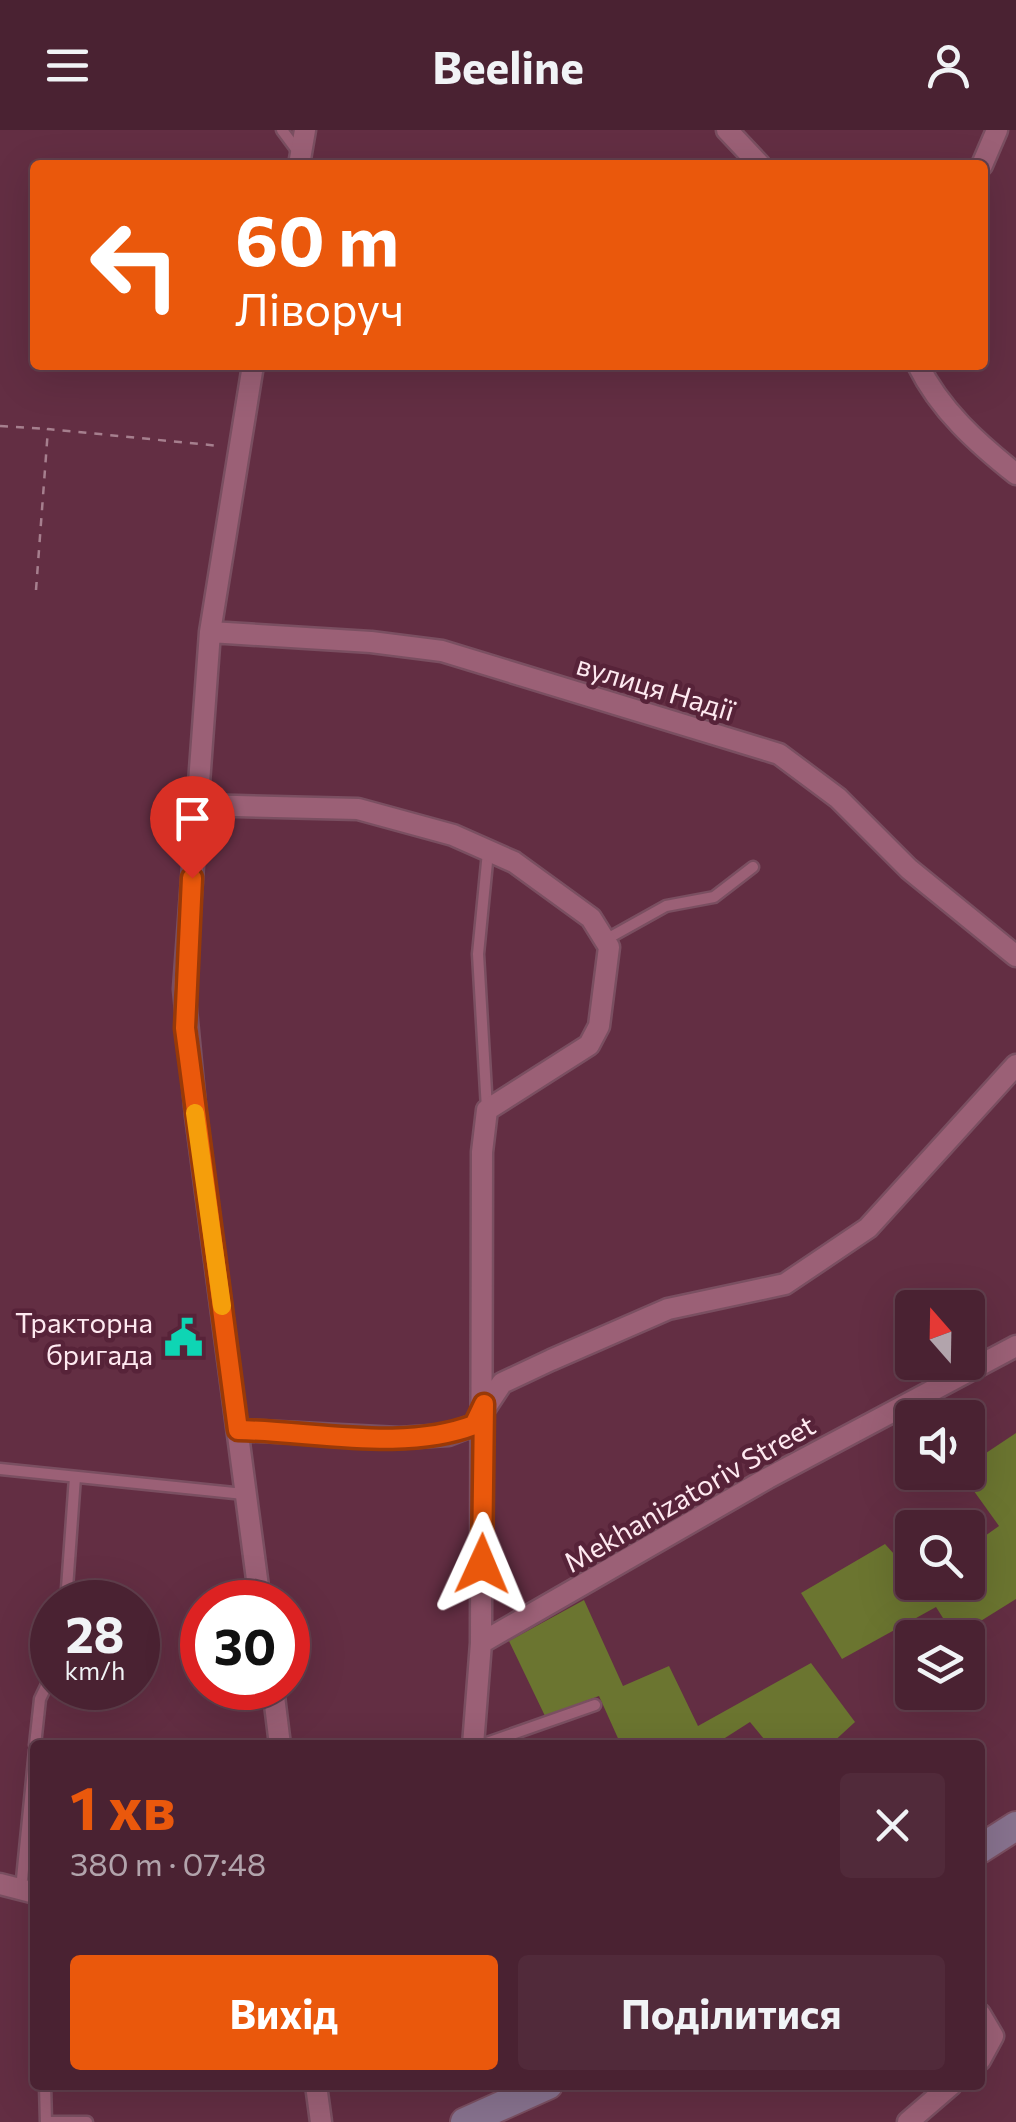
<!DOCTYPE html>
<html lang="uk">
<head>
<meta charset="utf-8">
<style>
	:root { --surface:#4a2232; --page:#512a3a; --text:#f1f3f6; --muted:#b2a4ac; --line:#613f4d; --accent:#ea580c }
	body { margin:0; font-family:Commissioner,sans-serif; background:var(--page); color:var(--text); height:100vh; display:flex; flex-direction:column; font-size:38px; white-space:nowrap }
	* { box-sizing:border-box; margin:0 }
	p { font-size:32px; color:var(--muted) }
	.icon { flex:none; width:55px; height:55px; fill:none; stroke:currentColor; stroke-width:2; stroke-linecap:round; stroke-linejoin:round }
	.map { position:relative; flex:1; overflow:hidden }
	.drawer { position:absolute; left:30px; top:1610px; width:955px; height:350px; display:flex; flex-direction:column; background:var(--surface); border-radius:10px; box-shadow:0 10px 40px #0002,0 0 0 2px var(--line) }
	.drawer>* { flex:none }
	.top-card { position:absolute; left:30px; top:30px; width:958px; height:210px; border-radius:10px; box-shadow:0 10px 40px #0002,0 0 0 2px var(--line); background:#ea580c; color:#fff; overflow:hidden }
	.needle { width:65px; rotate:340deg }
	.tools { position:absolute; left:895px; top:1160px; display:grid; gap:20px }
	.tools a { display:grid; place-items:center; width:90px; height:90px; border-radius:10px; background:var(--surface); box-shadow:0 10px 40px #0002,0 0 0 2px var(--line); font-size:50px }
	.speed { position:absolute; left:30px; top:1450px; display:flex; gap:20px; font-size:50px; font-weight:700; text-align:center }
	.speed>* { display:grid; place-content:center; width:130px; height:130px; border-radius:50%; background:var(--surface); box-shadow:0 10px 40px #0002,0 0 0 2px var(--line); line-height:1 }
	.speed small { font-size:25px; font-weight:400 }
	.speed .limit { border:15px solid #d22; background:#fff; color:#111 }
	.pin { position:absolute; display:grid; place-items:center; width:85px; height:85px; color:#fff; margin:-102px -42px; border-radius:50% 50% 50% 0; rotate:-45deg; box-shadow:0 0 10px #0007 }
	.pin .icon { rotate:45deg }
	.me { position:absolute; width:110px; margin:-55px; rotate:1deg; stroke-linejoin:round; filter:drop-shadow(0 0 8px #0008) }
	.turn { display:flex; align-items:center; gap:35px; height:210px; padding:0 40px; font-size:45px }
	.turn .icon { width:130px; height:130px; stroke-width:2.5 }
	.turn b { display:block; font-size:70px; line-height:85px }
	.round { display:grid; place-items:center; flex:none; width:105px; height:105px; border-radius:10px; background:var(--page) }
	.headline { display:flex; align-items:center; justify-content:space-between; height:170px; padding:0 40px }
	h1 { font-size:60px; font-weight:700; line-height:75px; color:var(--accent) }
	.primary-button { display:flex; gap:20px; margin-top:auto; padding:20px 40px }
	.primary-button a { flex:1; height:115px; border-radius:10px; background:var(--accent); color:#fff; font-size:40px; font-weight:700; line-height:115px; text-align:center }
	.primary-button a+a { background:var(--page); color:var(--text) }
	header { display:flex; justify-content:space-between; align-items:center; height:130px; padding:0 40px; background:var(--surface); font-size:45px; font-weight:700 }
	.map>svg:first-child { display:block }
	.green { fill:#6b7530 }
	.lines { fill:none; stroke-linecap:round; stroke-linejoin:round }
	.service-casing { stroke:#7a4f61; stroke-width:15 }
	.minor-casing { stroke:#7a4f61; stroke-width:25 }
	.secondary-casing { stroke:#7a4f61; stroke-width:32 }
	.path { stroke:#a67f8e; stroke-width:2.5; stroke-dasharray:8 8; stroke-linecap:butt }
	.service { stroke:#9b6076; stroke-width:10 }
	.minor { stroke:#9b6076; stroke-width:20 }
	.secondary { stroke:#87728e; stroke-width:28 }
	.route-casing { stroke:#983908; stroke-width:25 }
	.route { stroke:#ea580c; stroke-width:18 }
	.slow { stroke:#f59e0b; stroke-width:18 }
	.labels { text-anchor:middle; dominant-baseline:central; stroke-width:9; stroke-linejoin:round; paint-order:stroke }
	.street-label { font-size:28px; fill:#fee9f0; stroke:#572339 }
	.poi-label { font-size:28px; fill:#fee9f0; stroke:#572339; text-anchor:end }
</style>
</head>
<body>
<header><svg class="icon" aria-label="menu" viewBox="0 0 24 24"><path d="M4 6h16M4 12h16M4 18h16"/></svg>Beeline<svg class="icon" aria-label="person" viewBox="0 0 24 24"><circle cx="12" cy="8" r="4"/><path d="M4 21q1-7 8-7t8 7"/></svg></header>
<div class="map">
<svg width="1016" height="1992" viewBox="0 0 1016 1992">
	<rect width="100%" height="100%" fill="#632e43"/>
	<path class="green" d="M1016 1303V1469L955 1507 936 1477 842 1529 801 1463 885 1414 912 1444V1452H968V1418L999 1396 961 1343 968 1342V1335Z
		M584 1470 623 1556 669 1536 698 1596 811 1533 855 1592 830 1615H769L750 1592 714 1615H621L599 1566 545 1586 509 1511Z"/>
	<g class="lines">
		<defs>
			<path id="service" d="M282 0 299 23
				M605 810 666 776 714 767 753 737
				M487 979 478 824 488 722
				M0 1339 244 1364
				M66 1472 75 1347
				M35 1615 40 1569 52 1544
				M481 1615 595 1575
				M21 1759 35 1620
				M45 1955 46 1992H87"/>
			<path id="minor" d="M727 0 760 35
				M299 35 305 0
				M982 35 997 0
				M253 235 210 502 184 859 196 986 260 1472
				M918 235C940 280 977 313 1016 344
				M210 502 371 512 442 521 779 624 838 668 909 739 1016 826
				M198 675 358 679 453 705 514 732 591 788 609 817 599 896 589 915 487 980 482 1022 481 1513
				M238 1300 399 1308 448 1305 474 1295 502 1253 551 1230 668 1179 785 1154 868 1098 1016 935
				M273 1558 280 1615
				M473 1615 481 1513 768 1348 1016 1216
				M0 1754 35 1763
				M980 1884 993 1906 980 1930
				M316 1955 321 1992
				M908 1992 951 1955"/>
			<path id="secondary" d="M980 1719 1016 1696
				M465 1992 548 1955"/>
		</defs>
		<use href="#service" class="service-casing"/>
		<use href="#minor" class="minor-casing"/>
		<use href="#secondary" class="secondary-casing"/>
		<path class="path" d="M0 296 48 299
			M36 460 48 299 220 316"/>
		<use href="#service" class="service"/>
		<use href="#minor" class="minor"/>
		<use href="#secondary" class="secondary"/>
	</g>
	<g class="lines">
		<defs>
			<path id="route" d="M192 748 185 898 238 1300C313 1301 403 1322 474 1295L484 1274 482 1434"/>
		</defs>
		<use href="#route" class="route-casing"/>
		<use href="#route" class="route"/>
		<path class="slow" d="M195 983 222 1176"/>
	</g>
	<defs>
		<symbol id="civic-bare" viewBox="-9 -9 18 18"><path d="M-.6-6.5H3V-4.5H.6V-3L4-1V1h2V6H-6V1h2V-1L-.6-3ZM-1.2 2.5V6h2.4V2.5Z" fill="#0ed5b4" stroke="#572339" stroke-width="2.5" paint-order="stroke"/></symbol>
	</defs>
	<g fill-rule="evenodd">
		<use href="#civic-bare" x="156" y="1180" width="55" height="55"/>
	</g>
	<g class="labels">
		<g class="street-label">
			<text transform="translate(656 557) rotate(17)">вулиця Надії</text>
			<text transform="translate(689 1363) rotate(-30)">Mekhanizatoriv Street</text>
		</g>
		<g class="poi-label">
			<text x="153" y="1192">Тракторна<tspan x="153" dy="32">бригада</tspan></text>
		</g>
	</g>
</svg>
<div class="tools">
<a><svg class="needle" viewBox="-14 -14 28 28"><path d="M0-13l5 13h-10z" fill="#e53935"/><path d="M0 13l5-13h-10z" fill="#b2a4ac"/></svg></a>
<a><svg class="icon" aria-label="sound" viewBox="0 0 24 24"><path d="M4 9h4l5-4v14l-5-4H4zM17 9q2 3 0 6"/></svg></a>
<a><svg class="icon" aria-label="search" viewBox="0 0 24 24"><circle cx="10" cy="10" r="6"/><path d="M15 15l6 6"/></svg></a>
<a><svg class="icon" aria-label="layers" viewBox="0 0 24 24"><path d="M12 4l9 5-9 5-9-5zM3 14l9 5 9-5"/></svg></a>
</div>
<div class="speed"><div>28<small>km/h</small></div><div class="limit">30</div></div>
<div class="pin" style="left:192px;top:748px;background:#d93025"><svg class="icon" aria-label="arrive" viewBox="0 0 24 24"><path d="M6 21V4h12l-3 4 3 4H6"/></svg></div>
<svg class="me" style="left:482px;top:1434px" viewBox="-20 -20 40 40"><path d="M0-17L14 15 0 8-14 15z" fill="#ea580c" stroke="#fff" stroke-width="4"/></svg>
<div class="top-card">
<div class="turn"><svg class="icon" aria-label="left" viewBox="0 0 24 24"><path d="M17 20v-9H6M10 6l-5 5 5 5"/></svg><div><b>60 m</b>Ліворуч</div></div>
</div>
<section class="drawer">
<div class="headline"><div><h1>1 хв</h1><p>380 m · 07:48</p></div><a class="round"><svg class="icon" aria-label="close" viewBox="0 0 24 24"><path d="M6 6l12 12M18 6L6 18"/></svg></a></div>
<div class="primary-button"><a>Вихід</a><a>Поділитися</a></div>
</section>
</div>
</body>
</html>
